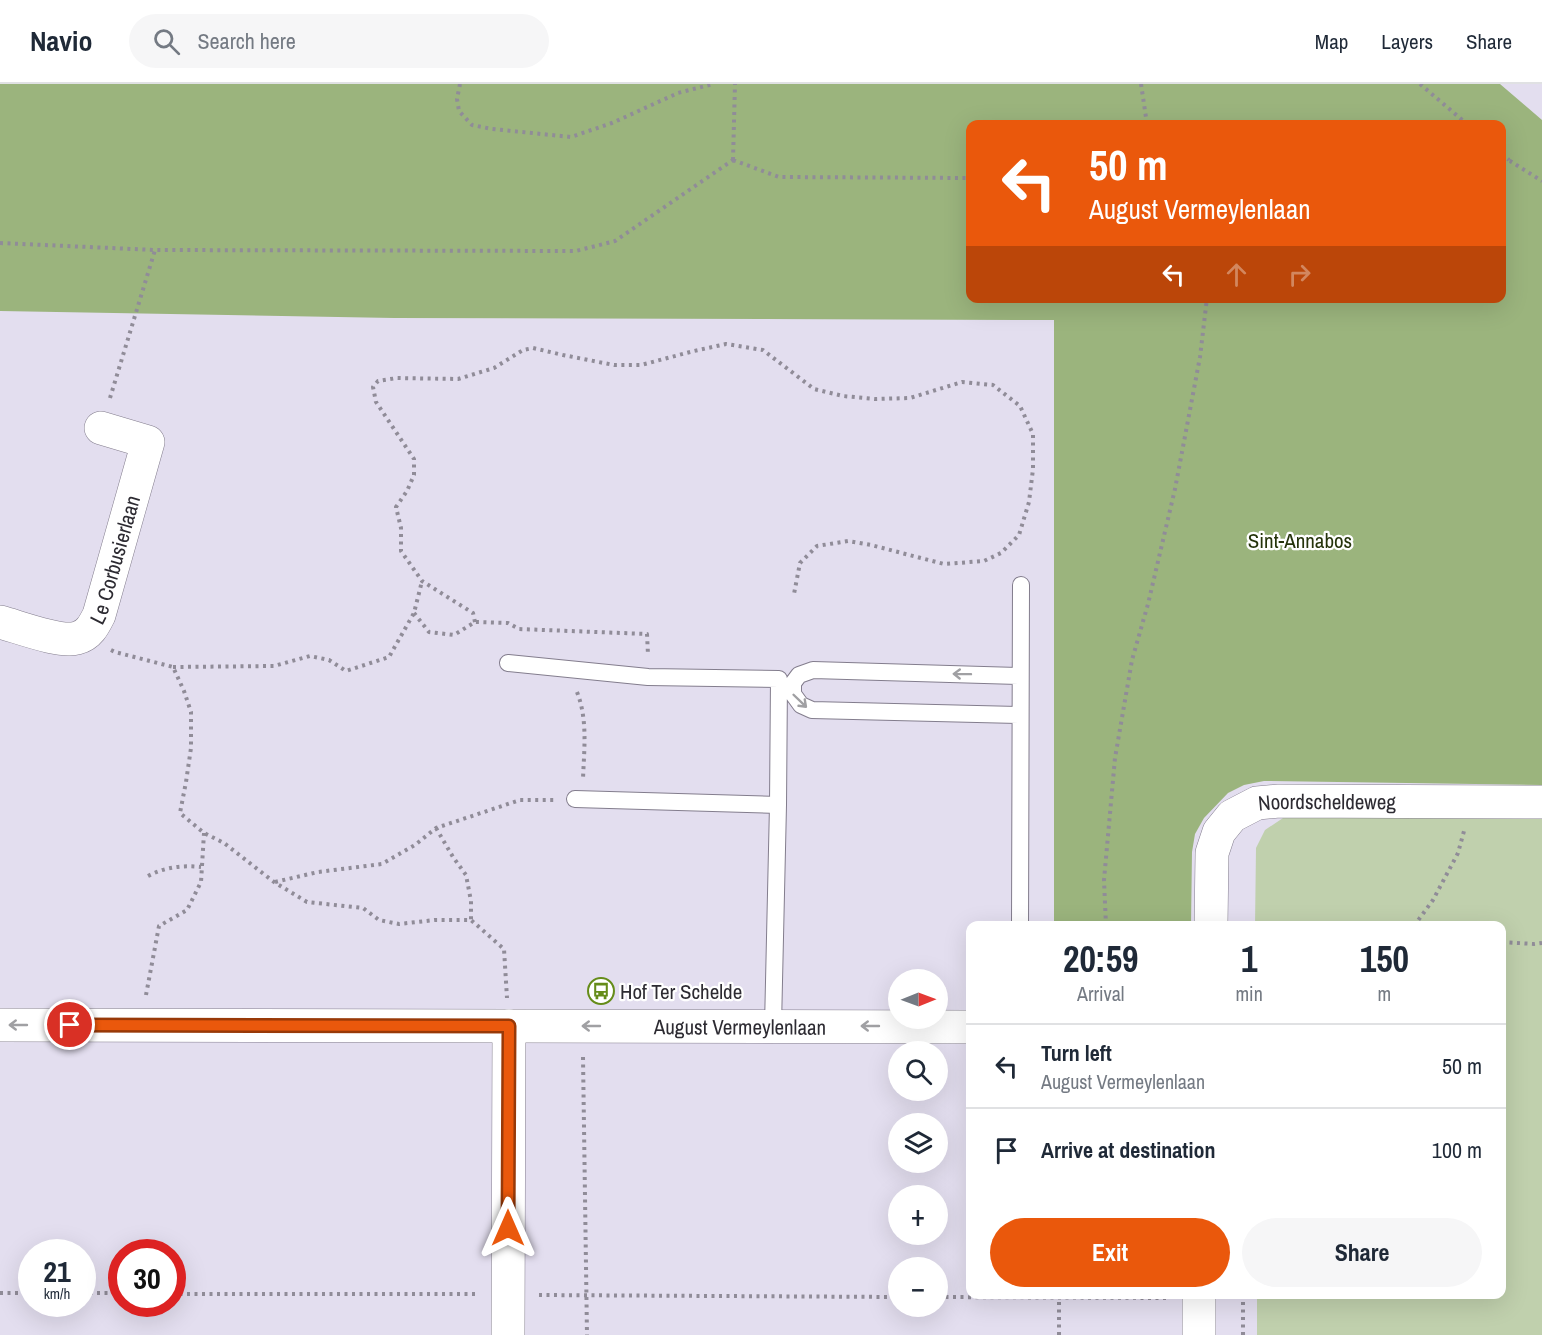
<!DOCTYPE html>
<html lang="en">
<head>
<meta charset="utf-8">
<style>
	:root { --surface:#fff; --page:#f6f6f7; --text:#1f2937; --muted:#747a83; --line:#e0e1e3; --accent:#ea580c }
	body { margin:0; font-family:"Archivo Narrow",sans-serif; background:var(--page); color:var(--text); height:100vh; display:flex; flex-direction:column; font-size:22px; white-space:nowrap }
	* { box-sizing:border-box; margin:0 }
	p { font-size:20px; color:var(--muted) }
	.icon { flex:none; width:33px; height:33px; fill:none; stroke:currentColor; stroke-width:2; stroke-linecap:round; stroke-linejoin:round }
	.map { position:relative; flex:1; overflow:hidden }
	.sheet { position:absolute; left:966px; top:837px; width:540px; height:378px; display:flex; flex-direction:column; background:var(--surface); border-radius:12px; box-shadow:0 6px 24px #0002 }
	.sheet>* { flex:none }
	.guide { position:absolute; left:966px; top:36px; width:540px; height:183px; border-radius:12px; box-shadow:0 6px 24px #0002; background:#ea580c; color:#fff; overflow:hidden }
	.needle { width:39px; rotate:89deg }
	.tools { position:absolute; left:888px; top:885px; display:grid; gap:12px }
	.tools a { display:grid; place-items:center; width:60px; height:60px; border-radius:50%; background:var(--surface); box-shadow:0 6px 24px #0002; font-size:30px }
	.speed { position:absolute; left:18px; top:1155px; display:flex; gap:12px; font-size:30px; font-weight:700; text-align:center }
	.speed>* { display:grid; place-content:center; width:78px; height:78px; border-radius:50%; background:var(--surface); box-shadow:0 6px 24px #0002; line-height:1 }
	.speed small { font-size:15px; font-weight:400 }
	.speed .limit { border:9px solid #d22; background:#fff; color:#111 }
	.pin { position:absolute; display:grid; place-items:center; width:51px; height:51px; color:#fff; margin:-26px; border:3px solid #fff; border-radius:50%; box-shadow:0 2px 6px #0007 }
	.me { position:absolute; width:66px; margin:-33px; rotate:0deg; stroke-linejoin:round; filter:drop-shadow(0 0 4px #0008) }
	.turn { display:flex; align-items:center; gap:21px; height:126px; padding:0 24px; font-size:27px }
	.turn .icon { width:78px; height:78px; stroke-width:2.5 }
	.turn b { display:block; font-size:42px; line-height:51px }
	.lanes { display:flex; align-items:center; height:57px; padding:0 24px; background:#0003; justify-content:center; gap:30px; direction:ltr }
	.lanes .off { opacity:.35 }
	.eta { display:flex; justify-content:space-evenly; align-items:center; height:102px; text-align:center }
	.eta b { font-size:36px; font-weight:700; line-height:42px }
	.action { display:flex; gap:12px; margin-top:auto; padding:12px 24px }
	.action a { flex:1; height:69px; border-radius:36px; background:var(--accent); color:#fff; font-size:24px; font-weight:700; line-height:69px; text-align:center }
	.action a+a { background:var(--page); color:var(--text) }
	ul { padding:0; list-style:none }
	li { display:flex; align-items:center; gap:18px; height:84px; padding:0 24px; border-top:2px solid var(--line) }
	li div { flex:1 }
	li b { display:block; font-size:22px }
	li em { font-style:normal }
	header { display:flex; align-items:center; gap:36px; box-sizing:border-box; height:84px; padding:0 30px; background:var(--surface); border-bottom:2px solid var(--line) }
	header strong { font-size:28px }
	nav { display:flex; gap:33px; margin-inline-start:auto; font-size:21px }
	.search { width:420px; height:54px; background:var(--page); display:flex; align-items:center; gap:15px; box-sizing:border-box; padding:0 21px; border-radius:33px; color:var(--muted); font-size:22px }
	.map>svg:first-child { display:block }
	.green { fill:#c0d0ad }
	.forest { fill:#9bb47d; fill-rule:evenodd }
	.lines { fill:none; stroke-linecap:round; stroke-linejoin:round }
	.service-casing { stroke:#837d8d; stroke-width:18 }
	.minor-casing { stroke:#837d8d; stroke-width:34 }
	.path { stroke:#908c98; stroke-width:4; stroke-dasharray:3 4.5; stroke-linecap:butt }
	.service { stroke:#fff; stroke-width:16 }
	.minor { stroke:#fff; stroke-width:33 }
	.oneway { stroke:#a0a0a3 }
	.route-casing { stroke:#983908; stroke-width:15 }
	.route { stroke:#ea580c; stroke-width:10 }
	.labels { text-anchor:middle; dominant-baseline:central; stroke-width:4.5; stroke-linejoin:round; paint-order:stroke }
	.park-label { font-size:21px; fill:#25340b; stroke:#fff }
	.street-label { font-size:21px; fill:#2d2b32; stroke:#fff }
	.poi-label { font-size:21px; fill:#2d2b32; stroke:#fff; text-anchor:start }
</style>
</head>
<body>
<header>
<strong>Navio</strong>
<div class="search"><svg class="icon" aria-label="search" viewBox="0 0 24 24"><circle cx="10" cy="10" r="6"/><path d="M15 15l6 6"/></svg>Search here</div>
<nav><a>Map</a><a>Layers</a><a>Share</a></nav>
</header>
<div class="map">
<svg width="1542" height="1251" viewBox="0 0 1542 1251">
	<rect width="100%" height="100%" fill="#e3deef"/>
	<path class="green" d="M1310 731 1542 734V1251H1257V1211L1502 1210V842H1255L1256 764 1265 746 1286 732Z"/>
	<path class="forest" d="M0 0H1500L1542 36V701L1264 697 1244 701 1228 709 1204 734 1195 750 1192 768 1191 841H1054V236L394 234 0 227ZM970 40H1502V214H970Z"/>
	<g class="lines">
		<defs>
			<path id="service" d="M508 579 648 593 779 595 778 721 773 942
				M1020 631 812 626 801 621 793 610V599L799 591 813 586 1020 592
				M575 715 778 721
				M1020 842 1021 501"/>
			<g id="minor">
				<path id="s1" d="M0 538C19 543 60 559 77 554 89 551 94 541 99 531L148 358 101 344"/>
				<path id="s2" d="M1211 842 1212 769 1219 748 1232 732 1257 719 1279 717 1542 718"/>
				<path id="s3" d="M0 941 970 943"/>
				<path d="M1199 1210V1251"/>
				<path d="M508 1251 509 942"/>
			</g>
		</defs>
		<use href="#service" class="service-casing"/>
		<use href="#minor" class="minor-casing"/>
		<path class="path" d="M460 0 457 15 459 27 472 41 492 45 571 53 612 39 678 9 713 0
			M1141 0 1147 40
			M1420 0 1467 40
			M1502 70 1509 76
			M733 76 779 93 970 94
			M733 76 735 0
			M1502 76 1510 77 1542 97
			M0 159 155 166 576 167 615 157 733 76
			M110 314 155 166
			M414 529 429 548 454 551 475 538 508 539 519 545 647 550 648 571
			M475 538 473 529 422 497 401 467V444L396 423 407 407 414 391V375L376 318 373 303 378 297 397 294 458 295 494 284 523 266 533 264 563 271 614 281H641L694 267 726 260 763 266 814 305 843 312 875 315 910 314 962 298 993 301 1020 322 1033 350V385L1029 418 1019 451 1001 469 984 477 944 480 871 461 848 457 817 462 800 479 794 510
			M111 566 115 568 173 583 184 607 191 628V664L186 698 180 729 204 749 224 759 274 798 307 818 363 824 379 836 399 840 435 836H471L504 865 507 914
			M173 583 274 582 310 572 329 576 346 587 389 573 414 529 422 497
			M577 608C588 636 584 666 583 695
			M436 744 453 773 466 791 471 817V836
			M148 792C165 783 182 781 201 783
			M275 798 318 788 382 780 415 761 436 744 520 716H554
			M1106 842 1104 796 1115 674 1132 576 1148 520 1175 405 1200 273 1207 214
			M1414 842 1433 816 1458 769 1464 747
			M1502 858 1534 860 1542 859
			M146 911 159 842 187 826 201 798 204 749
			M583 973 587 1251
			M0 1209H32
			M82 1209H122
			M172 1210H478
			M539 1211 898 1213
			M938 1213 1168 1214
			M1059 1251V1213
			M1243 1251V1210"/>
		<use href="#service" class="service"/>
		<use href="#minor" class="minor"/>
	</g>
	<defs><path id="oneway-shaft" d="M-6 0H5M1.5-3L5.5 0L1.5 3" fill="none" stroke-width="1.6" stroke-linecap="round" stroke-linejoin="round" transform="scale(1.5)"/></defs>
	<g class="oneway">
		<use href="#oneway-shaft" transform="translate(962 590) rotate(-179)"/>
		<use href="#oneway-shaft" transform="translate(800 617) rotate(44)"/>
		<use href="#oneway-shaft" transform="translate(18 941) rotate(-180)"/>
		<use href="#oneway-shaft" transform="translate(591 942) rotate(-180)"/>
		<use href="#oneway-shaft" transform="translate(870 942) rotate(-180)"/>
	</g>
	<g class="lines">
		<defs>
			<path id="route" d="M70 941 509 942 508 1144"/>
		</defs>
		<use href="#route" class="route-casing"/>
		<use href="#route" class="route"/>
	</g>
	<defs>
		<symbol id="bus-ring" viewBox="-11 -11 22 22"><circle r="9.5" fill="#fff" stroke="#658c19" stroke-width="1.5"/><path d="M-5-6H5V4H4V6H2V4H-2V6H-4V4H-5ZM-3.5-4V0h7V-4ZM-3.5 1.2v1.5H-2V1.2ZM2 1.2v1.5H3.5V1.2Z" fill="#658c19"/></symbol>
	</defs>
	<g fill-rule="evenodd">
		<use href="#bus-ring" x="586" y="892" width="30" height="30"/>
	</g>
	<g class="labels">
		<g class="park-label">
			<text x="1300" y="456">Sint-Annabos</text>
		</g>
		<g class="street-label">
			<text stroke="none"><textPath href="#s1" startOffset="170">Le Corbusierlaan</textPath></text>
			<text stroke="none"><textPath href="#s2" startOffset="214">Noordscheldeweg</textPath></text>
			<text stroke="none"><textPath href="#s3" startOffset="740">August Vermeylenlaan</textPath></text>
		</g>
		<g class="poi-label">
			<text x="620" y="907">Hof Ter Schelde</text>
		</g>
	</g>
</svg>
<div class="tools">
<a><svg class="needle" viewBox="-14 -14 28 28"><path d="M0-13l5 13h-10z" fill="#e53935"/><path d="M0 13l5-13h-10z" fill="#747a83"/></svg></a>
<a><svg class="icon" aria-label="search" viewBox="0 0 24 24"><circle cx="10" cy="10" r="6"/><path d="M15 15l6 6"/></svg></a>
<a><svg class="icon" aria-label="layers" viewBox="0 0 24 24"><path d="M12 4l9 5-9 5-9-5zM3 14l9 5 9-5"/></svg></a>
<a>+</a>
<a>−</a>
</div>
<div class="speed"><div>21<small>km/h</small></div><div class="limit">30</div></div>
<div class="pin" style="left:70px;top:941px;background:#d93025"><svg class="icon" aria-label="arrive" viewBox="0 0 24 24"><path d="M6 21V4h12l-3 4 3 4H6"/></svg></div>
<svg class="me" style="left:508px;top:1144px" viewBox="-20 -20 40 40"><path d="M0-17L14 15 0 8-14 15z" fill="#ea580c" stroke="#fff" stroke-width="4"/></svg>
<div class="guide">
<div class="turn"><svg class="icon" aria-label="left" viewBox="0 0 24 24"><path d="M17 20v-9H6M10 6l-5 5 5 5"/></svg><div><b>50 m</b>August Vermeylenlaan</div></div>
<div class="lanes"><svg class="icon" aria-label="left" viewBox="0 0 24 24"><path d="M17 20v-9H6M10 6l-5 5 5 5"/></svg><svg class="icon off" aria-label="ahead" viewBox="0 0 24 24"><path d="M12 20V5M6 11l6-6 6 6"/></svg><svg class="icon off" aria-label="right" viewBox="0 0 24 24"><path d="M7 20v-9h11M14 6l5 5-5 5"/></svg></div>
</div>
<section class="sheet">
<div class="eta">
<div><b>20:59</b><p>Arrival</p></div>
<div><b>1</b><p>min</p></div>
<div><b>150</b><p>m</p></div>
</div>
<ul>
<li><svg class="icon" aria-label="left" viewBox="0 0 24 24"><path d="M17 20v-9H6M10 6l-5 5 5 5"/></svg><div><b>Turn left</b><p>August Vermeylenlaan</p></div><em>50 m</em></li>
<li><svg class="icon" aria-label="arrive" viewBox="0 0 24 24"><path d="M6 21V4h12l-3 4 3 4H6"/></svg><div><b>Arrive at destination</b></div><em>100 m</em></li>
</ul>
<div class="action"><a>Exit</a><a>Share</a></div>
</section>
</div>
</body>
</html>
